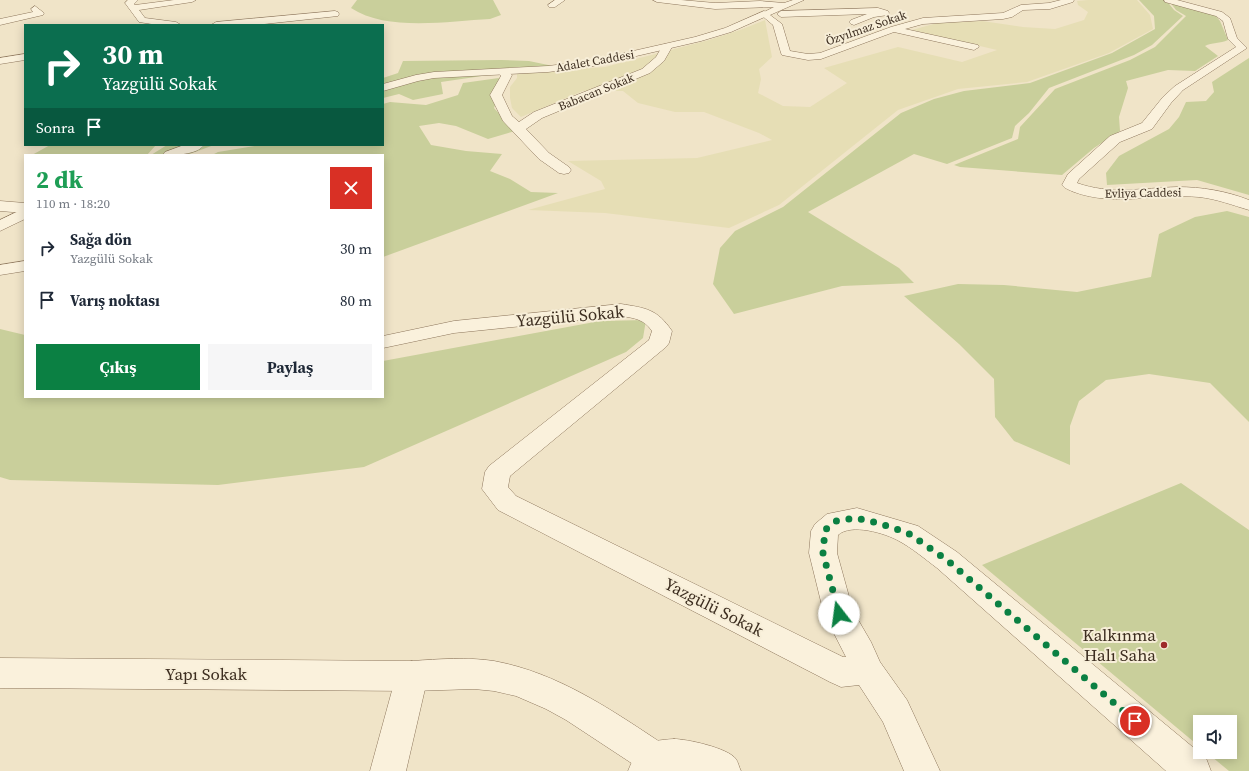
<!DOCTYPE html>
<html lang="tr">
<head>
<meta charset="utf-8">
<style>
	:root { --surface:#fff; --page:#f6f6f7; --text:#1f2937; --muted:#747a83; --accent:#0b8043 }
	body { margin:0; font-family:"Source Serif 4",serif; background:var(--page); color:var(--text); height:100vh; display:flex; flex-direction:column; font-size:15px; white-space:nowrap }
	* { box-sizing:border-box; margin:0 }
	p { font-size:13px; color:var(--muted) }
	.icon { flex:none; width:22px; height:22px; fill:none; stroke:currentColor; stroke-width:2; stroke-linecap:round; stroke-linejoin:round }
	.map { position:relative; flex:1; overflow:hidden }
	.panel { position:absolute; left:24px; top:154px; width:360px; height:244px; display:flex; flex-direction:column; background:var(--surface); border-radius:0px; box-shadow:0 2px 10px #0003 }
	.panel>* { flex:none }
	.top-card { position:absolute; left:24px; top:24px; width:360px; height:122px; border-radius:0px; box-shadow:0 2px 10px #0003; background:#0b6e4f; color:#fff; overflow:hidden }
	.controls { position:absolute; left:1193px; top:715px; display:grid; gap:8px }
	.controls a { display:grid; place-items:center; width:44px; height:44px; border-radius:0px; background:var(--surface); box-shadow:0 2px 10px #0003; font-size:20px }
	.pin { position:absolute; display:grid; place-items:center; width:34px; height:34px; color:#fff; margin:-17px; border:2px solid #fff; border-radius:50%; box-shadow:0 1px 4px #0007 }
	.me { position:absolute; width:44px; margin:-22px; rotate:345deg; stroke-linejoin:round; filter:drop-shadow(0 0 3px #0008) }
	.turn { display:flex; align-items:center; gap:14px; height:84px; padding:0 12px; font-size:18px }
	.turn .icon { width:52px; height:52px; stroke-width:2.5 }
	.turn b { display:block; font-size:28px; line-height:34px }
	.then { display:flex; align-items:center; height:38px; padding:0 12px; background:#0003; gap:8px; font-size:15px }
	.round { display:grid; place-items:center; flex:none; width:42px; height:42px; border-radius:0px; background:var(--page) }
	.overview { display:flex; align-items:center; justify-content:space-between; height:68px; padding:0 12px }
	h1 { font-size:24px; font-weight:700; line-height:30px; color:#1e9e55 }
	.cta { display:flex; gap:8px; margin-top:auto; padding:8px 12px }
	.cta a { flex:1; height:46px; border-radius:0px; background:var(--accent); color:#fff; font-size:16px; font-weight:700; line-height:46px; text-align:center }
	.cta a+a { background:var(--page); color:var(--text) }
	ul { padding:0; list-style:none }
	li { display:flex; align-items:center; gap:12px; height:52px; padding:0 12px }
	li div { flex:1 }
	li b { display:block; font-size:15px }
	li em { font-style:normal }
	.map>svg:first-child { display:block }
	.farmland { fill:#e6deb5 }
	.green { fill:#c9cf9b }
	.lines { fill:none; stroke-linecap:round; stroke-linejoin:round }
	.minor-casing { stroke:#8d765c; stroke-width:1 }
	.tertiary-casing { stroke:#8d765c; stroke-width:1 }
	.minor { fill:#faf1dc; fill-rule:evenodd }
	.tertiary { fill:#faf1dc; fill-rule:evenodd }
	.route { stroke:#0b8043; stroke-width:7; stroke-dasharray:0 12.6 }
	.poi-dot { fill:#9e2a2b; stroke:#f7eed8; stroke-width:1.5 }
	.labels { text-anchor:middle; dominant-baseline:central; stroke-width:4; stroke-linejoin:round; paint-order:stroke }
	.far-street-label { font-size:12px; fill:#3d2e20; stroke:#f7eed8 }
	.near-street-label { font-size:17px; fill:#3d2e20; stroke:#f7eed8 }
	.near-poi-label { font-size:17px; fill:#3d2e20; stroke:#f7eed8; text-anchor:end }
</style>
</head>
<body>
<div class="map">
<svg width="1249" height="771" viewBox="0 0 1249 771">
	<rect width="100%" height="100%" fill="#f0e4c8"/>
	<path class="farmland" d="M1088 0H1137L1150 15 1153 29 1109 53 1027 82 958 89 898 110 779 205 729 228 605 213 528 210 605 189 601 181 568 161 697 158 772 140 759 133 704 112H675L638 103 623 91H583L521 117 512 108 510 98V87L517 78V74L605 67 709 40 740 30 765 20 772 57 759 69 761 79 758 93 783 106 810 107 847 83 824 68 898 47 962 62 997 50 912 30 937 23 982 21 1023 27 1055 29 1084 20 1088 12 1078 5 1077 1Z"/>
	<path class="green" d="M357 0H493L501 15 490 19C449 21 387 32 351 8Z
		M1139 0H1166L1174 10 1183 16 1152 45 1134 55 1049 88 1029 113 1015 126 1012 138 947 164 914 154 808 212 899 268 914 283 842 286 734 314 713 284 720 248 735 231 783 207 901 113 934 99 964 91 1030 83 1112 53 1155 29 1154 16Z
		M1170 2 1214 14 1220 21 1228 40C1220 44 1212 42 1205 46L1218 56 1195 71 1168 70 1126 81 1128 88 1119 117 1120 131 1094 148 1062 175 960 167 954 165 1018 139 1020 127 1055 89 1130 60 1155 47 1186 16 1176 10Z
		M1249 58V195L1197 180 1107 185 1106 173 1119 156 1169 129 1179 117 1186 102 1206 101 1214 92 1212 82Z
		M501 60 529 61 553 66 499 70 489 75 441 82 443 94 413 100 399 94 383 98V78L398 73 403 61Z
		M506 77 494 108 515 131 488 139 456 126 439 123 419 126 431 145 466 151 502 154 490 171 510 179 531 192 558 193 383 257V155H212L218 152 261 145H383V104L390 102 426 105 458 95 463 83Z
		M50 145H156L147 155H32Z
		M167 145H214L187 155H151Z
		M1227 211 1249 217V422L1210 383 1149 374 1106 380 1079 401 1070 426V465L1014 441 995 417 994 379 959 344 904 296 958 284 1004 285 1077 292 1151 277 1159 234 1195 217Z
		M646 320 643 338 626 352 364 467 218 485 10 480 0 477V329L25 335V397H383V361L600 321Z
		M1181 483 1249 530V771H1229L1206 752H1230V722H1200V747L982 565Z"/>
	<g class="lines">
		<defs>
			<path id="minor" d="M128 0H138L134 4 135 5 174 0H196L192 2 139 10 145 18 176 22 181 25H158L139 22 125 3Z
				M555 0H565L555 7H549L548 5Z
				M653 0H681L715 3 760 1 784 3 793 0H804L770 15 782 24 790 51 808 54 820 53 891 27 923 18 1003 13 1021 5 1049 3 1061 0H1074L1073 2 1050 9 1023 10 1012 17 1003 19 923 24 905 29 978 45 979 47 974 50 894 32 821 59 808 60 782 55 781 53 773 25 760 14 774 7 715 9 657 2Z
				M1164 0H1177L1222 12 1230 18 1237 38 1247 48 1183 90 1171 103 1152 129 1120 142 1079 179 1077 183C1110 195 1143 188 1177 187 1202 187 1226 191 1249 200V210C1232 205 1217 199 1199 197 1157 193 1115 207 1074 192 1070 190 1065 189 1062 185L1068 174 1110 136 1142 123 1163 97 1175 86 1236 47 1228 39 1223 21 1216 16 1165 2Z
				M35 6 44 13 43 15 0 25V19L33 12 31 9Z
				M878 8 888 11 889 13 888 15 874 17 854 25 851 24 849 22 851 20 867 14 781 17 777 14 781 11Z
				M335 11 338 12 339 14 338 16 255 25H211L216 22Z
				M667 44 672 47 664 61 650 73 542 118 526 129 549 153 569 167 571 170 569 173 564 174 559 173 539 159 503 121 490 95 501 76 497 71 498 69H506L512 75 502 95 512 116 519 122 534 112 642 69 656 57 663 45Z
				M25 54V60L0 64V58Z
				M25 208V219L0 231V220Z
				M25 261V271L0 275V265Z
				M621 304C646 308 657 309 672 331L669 343 666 347 510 476 508 487 516 496 843 657H846L824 614 809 553 811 531 815 524 827 514 857 508 918 526 957 552 1206 758 1211 771H1166L937 568C925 559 912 548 899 541 885 533 851 523 838 535L837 553 853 611 871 642 880 662 907 700 940 771H904L883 722 859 685 841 687 830 682 498 510 482 489 485 472 489 466 649 340 652 331C644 319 634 318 621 316L454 333 383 348V336L454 321Z
				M412 661 423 666 428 676 406 771H370L396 676 401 666Z
				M674 739C687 739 728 748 736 759 738 762 739 767 741 771H628C639 744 644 741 674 739Z"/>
			<path id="tertiary" d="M764 11 767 12 768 14 767 16 731 32 701 41 589 67 548 72 434 78 418 81 383 91V84L416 75 434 72 548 66 589 61 695 37 725 28Z
				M184 145H204C197 155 174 155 163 155L165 152Z
				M0 201 25 203V213L0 211Z
				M0 658 412 661C439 659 468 657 494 661 559 673 613 711 666 746L672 758 666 770H642L566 720 546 709 516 696 494 691 474 689 412 691 0 688Z"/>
		</defs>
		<use href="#minor" class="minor-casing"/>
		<use href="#tertiary" class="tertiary-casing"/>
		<use href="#minor" class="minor"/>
		<use href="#tertiary" class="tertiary"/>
	</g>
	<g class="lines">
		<path class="route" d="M839 614 823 553 825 530 836 521 856 518 878 523 908 533 947 560 1135 721"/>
	</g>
	<circle class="poi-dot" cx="1164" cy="645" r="4"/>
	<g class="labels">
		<g class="far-street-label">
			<text transform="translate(866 28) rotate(-19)">Özyılmaz Sokak</text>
			<text transform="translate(595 61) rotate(-10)">Adalet Caddesi</text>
			<text transform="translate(596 92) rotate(-22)">Babacan Sokak</text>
			<text transform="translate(1143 193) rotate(-1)">Evliya Caddesi</text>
		</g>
		<g class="near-street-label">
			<text transform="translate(570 316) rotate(-5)">Yazgülü Sokak</text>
			<text transform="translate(714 607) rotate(27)">Yazgülü Sokak</text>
			<text x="206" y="674">Yapı Sokak</text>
		</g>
		<g class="near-poi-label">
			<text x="1156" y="635">Kalkınma<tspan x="1156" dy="20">Halı Saha</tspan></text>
		</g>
	</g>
</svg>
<div class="controls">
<a><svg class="icon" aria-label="sound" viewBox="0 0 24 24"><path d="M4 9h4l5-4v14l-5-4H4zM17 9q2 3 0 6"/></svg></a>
</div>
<div class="pin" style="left:1135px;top:721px;background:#d93025"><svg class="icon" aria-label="arrive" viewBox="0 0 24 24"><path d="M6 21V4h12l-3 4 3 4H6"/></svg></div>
<svg class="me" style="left:839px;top:614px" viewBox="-20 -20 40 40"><circle r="19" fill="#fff"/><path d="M0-13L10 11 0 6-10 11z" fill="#0b8043"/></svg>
<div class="top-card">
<div class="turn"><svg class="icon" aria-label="right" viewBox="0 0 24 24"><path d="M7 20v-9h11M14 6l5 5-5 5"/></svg><div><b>30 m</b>Yazgülü Sokak</div></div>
<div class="then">Sonra<svg class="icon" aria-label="arrive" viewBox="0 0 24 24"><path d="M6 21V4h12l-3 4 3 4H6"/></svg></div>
</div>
<section class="panel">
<div class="overview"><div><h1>2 dk</h1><p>110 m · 18:20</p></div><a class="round" style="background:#d93025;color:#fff"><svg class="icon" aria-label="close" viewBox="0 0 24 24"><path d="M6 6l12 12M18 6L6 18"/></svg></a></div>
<ul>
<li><svg class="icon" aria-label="right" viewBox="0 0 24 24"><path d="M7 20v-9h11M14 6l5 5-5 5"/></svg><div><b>Sağa dön</b><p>Yazgülü Sokak</p></div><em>30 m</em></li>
<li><svg class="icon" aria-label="arrive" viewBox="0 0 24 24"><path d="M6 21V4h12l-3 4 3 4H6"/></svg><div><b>Varış noktası</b></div><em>80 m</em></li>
</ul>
<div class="cta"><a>Çıkış</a><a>Paylaş</a></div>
</section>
</div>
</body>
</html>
